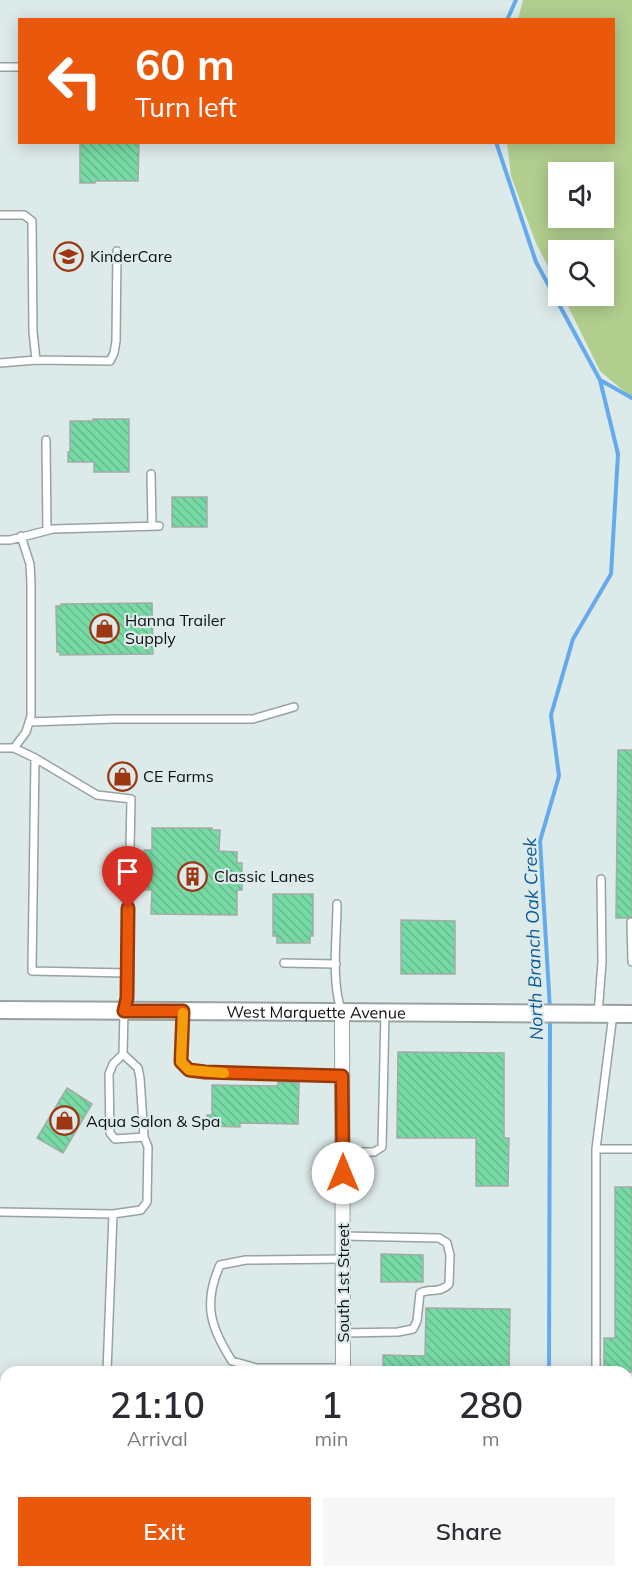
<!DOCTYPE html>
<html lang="en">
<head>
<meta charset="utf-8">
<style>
	:root { --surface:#fff; --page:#f7f7f7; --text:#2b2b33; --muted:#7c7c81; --accent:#ea580c }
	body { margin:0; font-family:Mulish,sans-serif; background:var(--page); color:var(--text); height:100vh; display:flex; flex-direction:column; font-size:22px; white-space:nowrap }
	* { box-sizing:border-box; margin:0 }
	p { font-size:20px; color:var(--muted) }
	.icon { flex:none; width:33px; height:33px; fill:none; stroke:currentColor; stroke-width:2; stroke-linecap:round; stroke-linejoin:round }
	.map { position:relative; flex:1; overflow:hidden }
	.panel { position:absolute; left:0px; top:1366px; width:633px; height:212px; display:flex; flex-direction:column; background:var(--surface); border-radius:18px 18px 0 0; box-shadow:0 3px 15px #0003 }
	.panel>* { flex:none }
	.hud { position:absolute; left:18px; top:18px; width:597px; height:126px; border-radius:0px; box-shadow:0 3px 15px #0003; background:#ea580c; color:#fff; overflow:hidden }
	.controls { position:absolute; left:548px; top:162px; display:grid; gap:12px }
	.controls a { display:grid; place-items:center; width:66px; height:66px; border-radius:0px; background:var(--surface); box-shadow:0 3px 15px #0003; font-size:30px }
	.pin { position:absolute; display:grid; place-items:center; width:51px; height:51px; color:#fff; margin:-62px -26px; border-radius:50% 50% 50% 0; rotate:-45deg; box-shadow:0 0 6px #0007 }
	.pin .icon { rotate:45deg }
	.me { position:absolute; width:66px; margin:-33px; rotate:0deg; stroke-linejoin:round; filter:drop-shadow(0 0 4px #0008) }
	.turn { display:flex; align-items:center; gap:21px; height:126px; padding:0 18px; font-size:27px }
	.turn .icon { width:78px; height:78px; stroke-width:2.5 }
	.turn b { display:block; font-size:42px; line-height:51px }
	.eta { display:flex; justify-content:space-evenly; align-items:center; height:102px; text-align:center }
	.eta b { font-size:36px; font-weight:600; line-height:42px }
	.button { display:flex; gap:12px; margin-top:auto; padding:12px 18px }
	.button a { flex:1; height:69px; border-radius:0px; background:var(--accent); color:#fff; font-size:24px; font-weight:600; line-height:69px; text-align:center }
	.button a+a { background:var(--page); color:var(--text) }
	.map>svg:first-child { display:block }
	.green { fill:#b1ce8e; fill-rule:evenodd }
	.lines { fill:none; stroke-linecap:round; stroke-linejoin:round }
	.stream { stroke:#65aaec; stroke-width:4 }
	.building { fill:url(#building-back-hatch); stroke:#a2aca6; stroke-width:1.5 }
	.service-casing { stroke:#96a3a2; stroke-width:10 }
	.minor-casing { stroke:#96a3a2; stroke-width:16 }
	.tertiary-casing { stroke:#96a3a2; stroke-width:20 }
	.service { stroke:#fff; stroke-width:7 }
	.minor { stroke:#fff; stroke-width:14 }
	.tertiary { stroke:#fff; stroke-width:16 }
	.route-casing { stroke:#983908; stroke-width:15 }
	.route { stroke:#ea580c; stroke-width:10 }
	.slow { stroke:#f59e0b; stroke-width:10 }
	.labels { text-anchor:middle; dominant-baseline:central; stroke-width:4.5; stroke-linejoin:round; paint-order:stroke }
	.poi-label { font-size:16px; fill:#0c1110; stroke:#dceae9; text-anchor:start }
	.street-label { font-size:16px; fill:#0c1110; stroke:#dceae9 }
	.water-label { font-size:18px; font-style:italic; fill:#0a5996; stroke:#dceae9 }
</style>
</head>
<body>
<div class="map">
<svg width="632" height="1577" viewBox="0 0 632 1577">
	<defs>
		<pattern id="building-back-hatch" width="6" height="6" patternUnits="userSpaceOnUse" patternTransform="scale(1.5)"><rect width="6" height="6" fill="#77d9a4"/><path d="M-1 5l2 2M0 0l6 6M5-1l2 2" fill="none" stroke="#66b98c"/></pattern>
	</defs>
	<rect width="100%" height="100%" fill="#dceae9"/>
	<path class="green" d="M523 0H632V398L600 371 563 296H603V250H558V286L536 243 511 176 507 143 614 142V20L518 19ZM558 172H603V218H558Z"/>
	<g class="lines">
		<path class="stream" d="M507 20 516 0
			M496 142 536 262 600 380 618 454 611 574 573 639 551 715 559 776 540 841 550 1009
			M600 380 632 398
			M549 1372 550 1019
			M550 1572V1577"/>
	</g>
	<path class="building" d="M80 142H139L138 181H95V183H80Z
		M93 419H129V472H94V462H68V452H70V421H94Z
		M172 497H207V527H172Z
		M152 603 153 654 60 655V652H57L56 606H61V604Z
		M618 750H632V917L627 918H616Z
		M152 828H212L211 830H220L219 851 237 852V863H242V890H237V915L151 914 152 890H144V850H152Z
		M273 894H313V936H310V943H277V936H273Z
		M401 920 455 921V974H401Z
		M398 1052 504 1053V1138H509L508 1186H476V1138H397Z
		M278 1082 299 1083 298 1124 240 1123V1127L207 1126V1115H212V1085L278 1086Z
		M67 1088 92 1104 63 1153 37 1138Z
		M615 1187H632V1372H604V1338H615Z
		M381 1254 423 1255V1282H381Z
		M426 1308 510 1309 509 1372H383V1355L425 1356Z"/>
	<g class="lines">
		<defs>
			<path id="service" d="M0 67H20
				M0 215H24L32 221 33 332 36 360
				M0 363 36 360 110 361 114 353 116 341 117 251
				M46 440 47 530
				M151 474 152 526
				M0 540H10L53 529 159 526
				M29 722 114 719H253L294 707
				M0 748H14L26 732 31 716V583L30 564 21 536
				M14 748 35 758 97 795 131 799 127 998 124 1011 123 1054 138 1068 140 1078 144 1137 148 1147 147 1202 141 1210 113 1214
				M35 758 32 971 127 973
				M337 904C337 938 331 978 341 1010
				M631 922 632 962
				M284 963 336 964
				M183 1011 181 1062 189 1070 205 1072 342 1076
				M598 1014 602 962 601 879
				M123 1054 113 1064 109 1074 110 1133 115 1139 144 1137
				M596 1149H632
				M343 1152H374L382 1147 385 1013
				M0 1212 113 1214 107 1372
				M343 1236 439 1238 447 1243 450 1255 449 1284C440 1294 429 1288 420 1293L417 1321 413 1329 398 1332 343 1333
				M343 1368H256L232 1361C210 1327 203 1303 220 1265L246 1260 343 1259
				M596 1372V1149L613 1014
				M0 1406H6
				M627 1406H632
				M81 1577V1572
				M191 1577 192 1573 343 1575"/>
			<path id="minor" d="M342 1013 343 1372
				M343 1572V1577"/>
			<g id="tertiary">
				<path id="s1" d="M0 1010 632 1014"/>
			</g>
		</defs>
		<use href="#service" class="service-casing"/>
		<use href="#minor" class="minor-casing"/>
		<use href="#tertiary" class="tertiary-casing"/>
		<use href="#service" class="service"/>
		<use href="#minor" class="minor"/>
		<use href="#tertiary" class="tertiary"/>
	</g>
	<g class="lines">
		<defs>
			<path id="route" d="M128 908 127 998 124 1011H183L181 1062 189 1070 205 1072 342 1076 343 1173"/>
		</defs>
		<use href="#route" class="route-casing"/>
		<use href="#route" class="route"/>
		<path class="slow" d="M183 1013 181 1062 189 1070 224 1073"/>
	</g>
	<defs>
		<symbol id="school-ring" viewBox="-11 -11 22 22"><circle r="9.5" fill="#dceae9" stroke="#9d3712" stroke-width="1.5"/><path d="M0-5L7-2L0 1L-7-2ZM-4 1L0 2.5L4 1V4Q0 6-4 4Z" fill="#9d3712"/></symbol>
		<symbol id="shop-ring" viewBox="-11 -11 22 22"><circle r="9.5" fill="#dceae9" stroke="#9d3712" stroke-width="1.5"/><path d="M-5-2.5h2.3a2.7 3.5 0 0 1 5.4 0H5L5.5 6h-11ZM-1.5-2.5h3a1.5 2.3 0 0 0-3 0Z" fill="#9d3712"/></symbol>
		<symbol id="building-ring" viewBox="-11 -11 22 22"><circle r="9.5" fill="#dceae9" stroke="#9d3712" stroke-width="1.5"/><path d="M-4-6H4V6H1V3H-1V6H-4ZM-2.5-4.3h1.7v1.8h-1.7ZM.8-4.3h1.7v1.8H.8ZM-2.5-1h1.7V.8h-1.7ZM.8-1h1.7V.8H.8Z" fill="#9d3712"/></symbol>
	</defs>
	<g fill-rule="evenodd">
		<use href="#school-ring" x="52" y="240" width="33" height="33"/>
		<use href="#shop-ring" x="88" y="612" width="33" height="33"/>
		<use href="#shop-ring" x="106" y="760" width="33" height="33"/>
		<use href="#building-ring" x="176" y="860" width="33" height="33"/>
		<use href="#shop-ring" x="48" y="1104" width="33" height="33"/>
	</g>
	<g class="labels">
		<g class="poi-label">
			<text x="90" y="256">KinderCare</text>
			<text x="125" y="620">Hanna Trailer<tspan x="125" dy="18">Supply</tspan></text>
			<text x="143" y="776">CE Farms</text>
			<text x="214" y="876">Classic Lanes</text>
			<text x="86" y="1121">Aqua Salon &amp; Spa</text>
		</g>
		<g class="street-label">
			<text stroke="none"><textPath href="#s1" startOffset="316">West Marquette Avenue</textPath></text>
			<text transform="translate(343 1283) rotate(-90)">South 1st Street</text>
		</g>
		<g class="water-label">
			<text transform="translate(533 939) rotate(-92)">North Branch Oak Creek</text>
		</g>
	</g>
</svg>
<div class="controls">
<a><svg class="icon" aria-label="sound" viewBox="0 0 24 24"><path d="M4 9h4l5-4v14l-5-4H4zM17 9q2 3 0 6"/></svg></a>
<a><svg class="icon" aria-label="search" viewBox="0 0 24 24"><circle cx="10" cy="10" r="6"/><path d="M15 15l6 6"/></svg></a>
</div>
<div class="pin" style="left:128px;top:908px;background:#d93025"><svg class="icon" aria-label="arrive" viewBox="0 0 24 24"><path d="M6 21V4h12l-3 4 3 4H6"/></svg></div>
<svg class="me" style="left:343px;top:1173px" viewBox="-20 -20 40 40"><circle r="19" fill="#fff"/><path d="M0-13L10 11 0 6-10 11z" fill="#ea580c"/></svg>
<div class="hud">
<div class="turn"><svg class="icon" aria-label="left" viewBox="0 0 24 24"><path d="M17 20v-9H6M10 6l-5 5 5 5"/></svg><div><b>60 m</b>Turn left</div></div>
</div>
<section class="panel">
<div class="eta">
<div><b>21:10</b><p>Arrival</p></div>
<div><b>1</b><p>min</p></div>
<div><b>280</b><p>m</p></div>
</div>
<div class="button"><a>Exit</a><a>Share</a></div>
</section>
</div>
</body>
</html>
